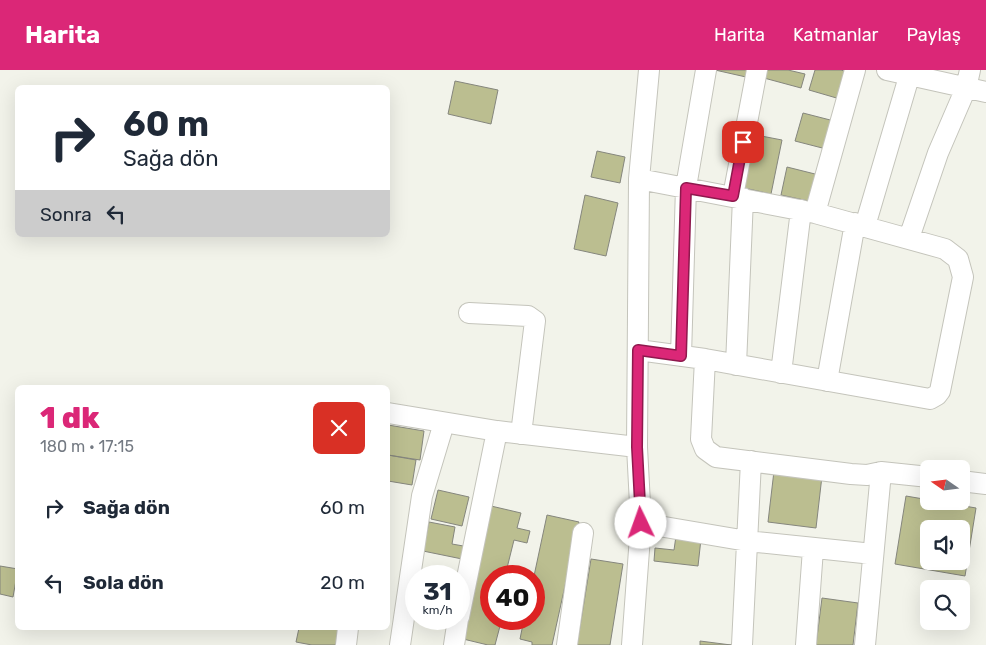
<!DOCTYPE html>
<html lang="tr">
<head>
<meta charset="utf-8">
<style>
	:root { --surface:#fff; --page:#f2f2f3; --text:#1f2937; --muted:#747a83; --accent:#db2777 }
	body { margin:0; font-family:Rubik,sans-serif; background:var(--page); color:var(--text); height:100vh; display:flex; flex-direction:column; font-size:19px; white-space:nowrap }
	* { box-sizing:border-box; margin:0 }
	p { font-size:16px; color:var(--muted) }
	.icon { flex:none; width:28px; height:28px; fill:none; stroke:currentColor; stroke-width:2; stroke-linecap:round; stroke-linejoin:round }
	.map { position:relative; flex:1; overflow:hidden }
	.sheet { position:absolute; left:15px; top:315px; width:375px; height:245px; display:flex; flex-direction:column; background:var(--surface); border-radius:8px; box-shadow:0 5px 20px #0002 }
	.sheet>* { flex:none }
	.guide { position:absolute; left:15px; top:15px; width:375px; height:152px; border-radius:8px; box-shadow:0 5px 20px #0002; background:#fff; color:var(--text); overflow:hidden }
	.needle { width:32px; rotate:284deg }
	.fabs { position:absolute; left:920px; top:390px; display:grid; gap:10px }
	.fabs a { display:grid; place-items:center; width:50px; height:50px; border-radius:8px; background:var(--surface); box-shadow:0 5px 20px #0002; font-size:25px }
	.speed { position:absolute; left:405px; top:495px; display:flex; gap:10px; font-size:25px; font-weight:700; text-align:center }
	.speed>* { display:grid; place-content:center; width:65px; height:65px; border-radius:50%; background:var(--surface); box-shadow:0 5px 20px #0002; line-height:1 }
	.speed small { font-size:12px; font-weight:400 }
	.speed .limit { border:8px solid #d22; background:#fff; color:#111 }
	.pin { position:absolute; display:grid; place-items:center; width:42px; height:42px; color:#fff; margin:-21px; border-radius:10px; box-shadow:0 2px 8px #0006 }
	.me { position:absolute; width:55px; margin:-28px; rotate:357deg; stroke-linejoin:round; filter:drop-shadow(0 0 4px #0008) }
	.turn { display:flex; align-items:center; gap:18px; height:105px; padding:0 25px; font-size:22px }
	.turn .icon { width:65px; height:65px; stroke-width:2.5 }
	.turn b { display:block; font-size:35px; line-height:42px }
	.then { display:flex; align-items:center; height:48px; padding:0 25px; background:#0003; gap:10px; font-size:19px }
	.round { display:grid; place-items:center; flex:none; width:52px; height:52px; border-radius:8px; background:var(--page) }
	.head { display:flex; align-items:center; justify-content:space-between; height:85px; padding:0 25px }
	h1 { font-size:30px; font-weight:800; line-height:38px; color:var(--accent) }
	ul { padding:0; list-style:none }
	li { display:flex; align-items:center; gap:15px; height:75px; padding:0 25px }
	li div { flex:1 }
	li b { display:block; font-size:19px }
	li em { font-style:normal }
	header { display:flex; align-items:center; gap:30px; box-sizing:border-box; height:70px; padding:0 25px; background:var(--accent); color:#fff }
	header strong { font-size:24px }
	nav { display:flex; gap:28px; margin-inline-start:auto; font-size:18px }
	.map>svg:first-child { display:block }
	.building { fill:#bbbe90; stroke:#85867d; fill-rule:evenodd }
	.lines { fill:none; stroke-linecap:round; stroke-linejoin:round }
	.minor-casing { stroke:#c4c4bb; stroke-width:22 }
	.minor { stroke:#fff; stroke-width:20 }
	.route-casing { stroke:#8e194d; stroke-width:12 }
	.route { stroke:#db2777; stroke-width:9 }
</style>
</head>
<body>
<header>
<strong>Harita</strong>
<nav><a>Harita</a><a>Katmanlar</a><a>Paylaş</a></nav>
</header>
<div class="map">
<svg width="986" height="575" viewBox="0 0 986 575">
	<rect width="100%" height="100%" fill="#f2f3ea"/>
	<path class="building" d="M715 0H748L746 7Z
		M766 0H788L805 4 801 18 764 8Z
		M815 0H841L847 2 840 29 809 20Z
		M455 11 498 20 491 54 448 44Z
		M803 43 838 52 830 80 795 71Z
		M756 65 782 70 771 124 744 118Z
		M597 81 625 87 620 113 591 107Z
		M787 97 819 105 813 132 781 125Z
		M585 125 618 133 606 186 574 179Z
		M388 355 424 361 420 390 388 385Z
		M388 385 416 390 412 415 388 411Z
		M774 401 822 406 816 458 768 452Z
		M438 420 469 427 462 456 431 449Z
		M906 426 976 438 965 506 895 494ZM929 459H961V491H929Z
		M491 436 521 443 517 458 530 461 527 473 514 470 505 506H491V549H516L513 559 500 556 495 575H488L459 568Z
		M547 445 579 452 552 575H532V572L520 569 524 549H534V506Z
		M429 452 455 457 452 474 469 477 467 490 423 481Z
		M676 466 701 469 698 496 654 491 655 478 674 480Z
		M591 489 623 494 610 575H577Z
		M0 496 18 499 13 527 0 524Z
		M822 528 858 533 853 575H816Z
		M299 558H338L336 575H312L296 572Z
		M700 571 731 575H700Z"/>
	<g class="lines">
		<defs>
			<path id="minor" d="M887 0 986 22
				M733 126 757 0
				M815 143 855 0
				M865 156 911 0
				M909 168 938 83 966 18 970 0
				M469 243 528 246 535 251 521 364
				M638 280 705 289 930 329 937 325 940 321 963 207 958 189 945 179 815 143 639 109
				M681 286 686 117 706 0
				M705 289 701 369 705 379 716 387 851 404 867 405 881 402 929 407
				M736 295 743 128
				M781 303 801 140
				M827 311 855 153
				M388 343 497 361 637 377
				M961 411 986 414
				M641 453 747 471 873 484
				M459 547 497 361
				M346 575 348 558
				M400 575 422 426 444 353
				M454 575 458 549
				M567 575 583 463
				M632 575 641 453 637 377 639 109 649 0
				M742 575 751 391
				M806 575 813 479
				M865 575 881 402"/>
		</defs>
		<use href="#minor" class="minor-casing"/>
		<use href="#minor" class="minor"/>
	</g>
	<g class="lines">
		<defs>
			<path id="route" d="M641 453 637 377 638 280 681 286 686 118 733 126 743 72"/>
		</defs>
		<use href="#route" class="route-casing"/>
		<use href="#route" class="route"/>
	</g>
</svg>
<div class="fabs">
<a><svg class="needle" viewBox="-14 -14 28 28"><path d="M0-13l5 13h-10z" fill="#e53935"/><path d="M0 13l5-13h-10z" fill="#747a83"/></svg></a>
<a><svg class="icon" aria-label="sound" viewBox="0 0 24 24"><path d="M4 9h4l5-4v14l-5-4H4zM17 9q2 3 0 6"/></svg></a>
<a><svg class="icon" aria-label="search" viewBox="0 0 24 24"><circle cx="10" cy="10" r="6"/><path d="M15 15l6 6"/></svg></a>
</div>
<div class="speed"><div>31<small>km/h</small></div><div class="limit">40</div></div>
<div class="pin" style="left:743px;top:72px;background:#d93025"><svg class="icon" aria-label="arrive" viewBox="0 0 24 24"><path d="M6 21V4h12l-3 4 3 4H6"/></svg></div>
<svg class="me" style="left:641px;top:453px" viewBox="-20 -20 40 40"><circle r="19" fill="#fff"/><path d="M0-13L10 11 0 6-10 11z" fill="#db2777"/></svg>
<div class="guide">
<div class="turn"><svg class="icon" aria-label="right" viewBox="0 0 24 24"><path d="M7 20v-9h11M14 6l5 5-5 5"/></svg><div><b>60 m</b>Sağa dön</div></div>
<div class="then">Sonra<svg class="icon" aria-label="left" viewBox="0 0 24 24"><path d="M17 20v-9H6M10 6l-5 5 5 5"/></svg></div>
</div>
<section class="sheet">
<div class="head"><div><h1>1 dk</h1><p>180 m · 17:15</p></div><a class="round" style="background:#d93025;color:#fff"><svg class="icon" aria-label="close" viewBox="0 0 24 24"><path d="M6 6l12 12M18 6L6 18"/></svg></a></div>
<ul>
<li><svg class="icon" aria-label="right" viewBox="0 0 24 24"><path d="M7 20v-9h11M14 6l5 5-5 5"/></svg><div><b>Sağa dön</b></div><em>60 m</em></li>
<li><svg class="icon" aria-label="left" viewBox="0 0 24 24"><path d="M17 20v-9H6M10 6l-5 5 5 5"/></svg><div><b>Sola dön</b></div><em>20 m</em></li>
</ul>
</section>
</div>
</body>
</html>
